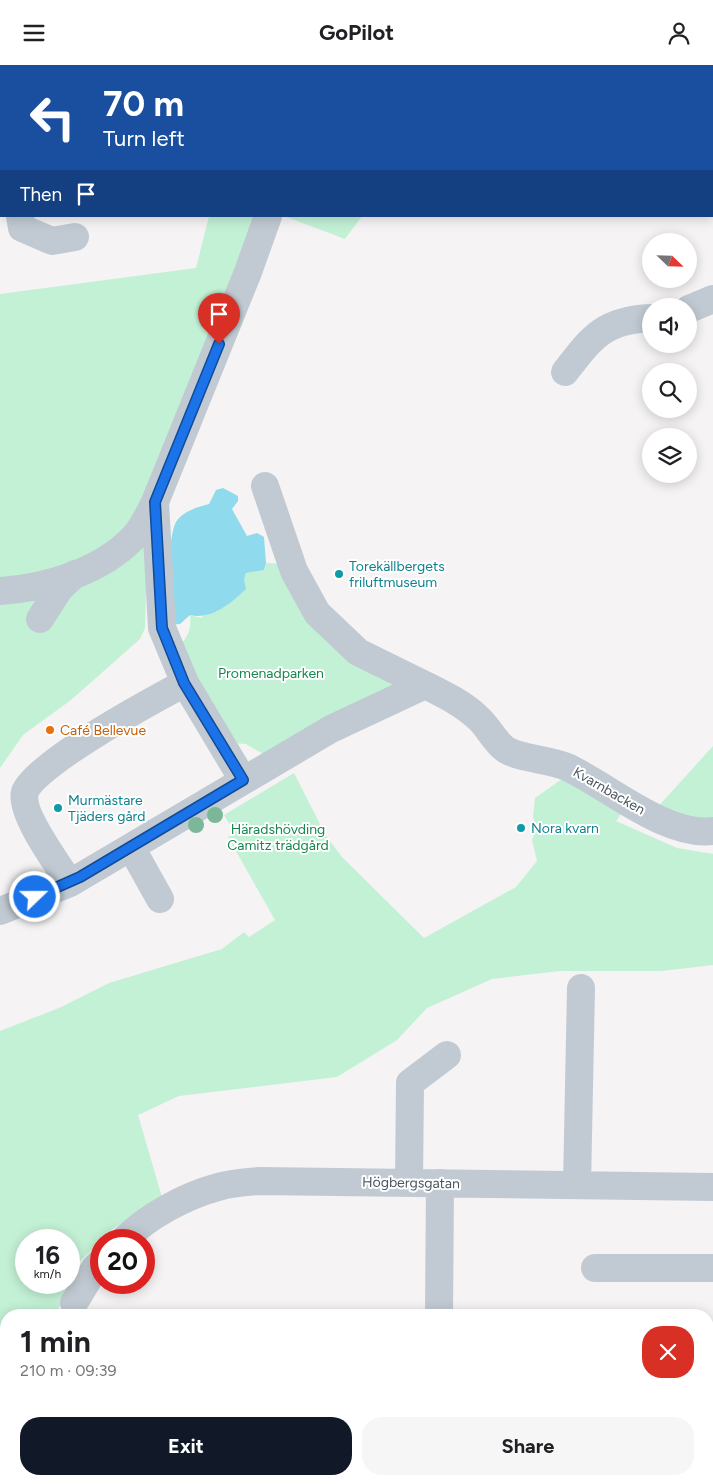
<!DOCTYPE html>
<html lang="en">
<head>
<meta charset="utf-8">
<style>
	:root { --surface:#fff; --page:#f6f6f6; --text:#202124; --muted:#757577; --accent:#111827 }
	body { margin:0; font-family:Figtree,sans-serif; background:var(--page); color:var(--text); height:100vh; display:flex; flex-direction:column; font-size:19px; white-space:nowrap }
	* { box-sizing:border-box; margin:0 }
	p { font-size:16px; color:var(--muted) }
	.icon { flex:none; width:28px; height:28px; fill:none; stroke:currentColor; stroke-width:2; stroke-linecap:round; stroke-linejoin:round }
	.map { position:relative; flex:1; overflow:hidden }
	.sheet { position:absolute; left:0px; top:1244px; width:714px; height:176px; display:flex; flex-direction:column; background:var(--surface); border-radius:20px 20px 0 0; box-shadow:0 2px 12px #0003 }
	.sheet>* { flex:none }
	.banner { position:absolute; left:0px; top:0px; width:714px; height:152px; box-shadow:0 2px 12px #0003; background:#1a4fa0; color:#fff; overflow:hidden }
	.needle { width:32px; rotate:113deg }
	.fabs { position:absolute; left:642px; top:168px; display:grid; gap:10px }
	.fabs a { display:grid; place-items:center; width:55px; height:55px; border-radius:50%; background:var(--surface); box-shadow:0 2px 12px #0003; font-size:25px }
	.speed { position:absolute; left:15px; top:1164px; display:flex; gap:10px; font-size:25px; font-weight:700; text-align:center }
	.speed>* { display:grid; place-content:center; width:65px; height:65px; border-radius:50%; background:var(--surface); box-shadow:0 2px 12px #0003; line-height:1 }
	.speed small { font-size:12px; font-weight:400 }
	.speed .limit { border:8px solid #d22; background:#fff; color:#111 }
	.pin { position:absolute; display:grid; place-items:center; width:42px; height:42px; color:#fff; margin:-51px -21px; border-radius:50% 50% 50% 0; rotate:-45deg; box-shadow:0 0 5px #0007 }
	.pin .icon { rotate:45deg }
	.me { position:absolute; width:55px; margin:-28px; rotate:68deg; stroke-linejoin:round; filter:drop-shadow(0 0 4px #0008) }
	.turn { display:flex; align-items:center; gap:18px; height:105px; padding:0 20px; font-size:22px }
	.turn .icon { width:65px; height:65px; stroke-width:2.5 }
	.turn b { display:block; font-size:35px; line-height:42px }
	.then { display:flex; align-items:center; height:48px; padding:0 20px; background:#0003; gap:10px; font-size:19px }
	.round { display:grid; place-items:center; flex:none; width:52px; height:52px; border-radius:20px; background:var(--page) }
	.overview { display:flex; align-items:center; justify-content:space-between; height:85px; padding:0 20px }
	h1 { font-size:30px; font-weight:700; line-height:38px }
	.action { display:flex; gap:10px; margin-top:auto; padding:10px 20px }
	.action a { flex:1; height:58px; border-radius:20px; background:var(--accent); color:#fff; font-size:20px; font-weight:700; line-height:58px; text-align:center }
	.action a+a { background:var(--page); color:var(--text) }
	header { display:flex; justify-content:space-between; align-items:center; height:65px; padding:0 20px; background:var(--surface); font-size:22px; font-weight:700 }
	.map>svg:first-child { display:block }
	.green { fill:#c3f1d5; fill-rule:evenodd }
	.water { fill:#90daee }
	.lines { fill:none; stroke-linecap:round; stroke-linejoin:round }
	.minor { stroke:#c1cad2; stroke-width:28 }
	.tree { fill:#7bb799 }
	.route-casing { stroke:#114b97; stroke-width:12 }
	.route { stroke:#1a73e8; stroke-width:9 }
	.culture-dot { fill:#0f9aa8; stroke:#fff; stroke-width:2 }
	.food-dot { fill:#e8710a; stroke:#fff; stroke-width:2 }
	.labels { text-anchor:middle; dominant-baseline:central; stroke-width:4; stroke-linejoin:round; paint-order:stroke }
	.culture-label { font-size:14px; fill:#0d838f; stroke:#fff; text-anchor:start }
	.park-label { font-size:14px; fill:#17864f; stroke:#fff }
	.food-label { font-size:14px; fill:#c56008; stroke:#fff; text-anchor:start }
	.street-label { font-size:14px; fill:#4a5661; stroke:#fff }
</style>
</head>
<body>
<header><svg class="icon" aria-label="menu" viewBox="0 0 24 24"><path d="M4 6h16M4 12h16M4 18h16"/></svg>GoPilot<svg class="icon" aria-label="person" viewBox="0 0 24 24"><circle cx="12" cy="8" r="4"/><path d="M4 21q1-7 8-7t8 7"/></svg></header>
<div class="map">
<svg width="713" height="1419" viewBox="0 0 713 1419">
	<rect width="100%" height="100%" fill="#f5f3f3"/>
	<path class="green" d="M248 0H681L248 1Z
		M209 151H255L149 428 145 563 140 574 71 635 23 670 0 703V229L196 203Z
		M284 151H362L345 174Z
		M266 498 284 499 403 622 263 689 246 679 233 678 176 584C187 573 192 566 190 550L201 553 244 515 246 508 264 505Z
		M713 681V758L656 744Z
		M294 708 326 771 342 792 424 873 516 822 537 796 532 775 537 763 533 752 535 733 562 714 624 745 616 756 677 783 713 789V900L662 906H560L492 914 427 943 397 975 337 1012 179 1031 138 1050 162 1132 114 1163 77 1199 57 1247 59 1250H6V1414H198L200 1419H0V966L59 943 109 918 222 884 244 867 249 872 275 855 228 772 235 768 224 750ZM26 1175H69V1218H26Z"/>
	<path class="water" d="M223 423 238 431V436L232 444 247 471 257 468 264 472 266 498 264 505 246 508 244 515 246 524C231 538 212 555 190 550L180 559 168 560C169 540 167 472 176 457 183 446 198 442 209 439L216 425Z"/>
	<g class="lines">
		<path class="minor" d="M319 1 320 0
			M0 22 1 31
			M20 151 22 163 52 176 75 172
			M689 244 713 234
			M565 307C592 272 604 255 651 253
			M265 421 294 506 317 548 358 587 425 620
			M155 437 162 563 185 618 243 715
			M0 526C46 523 100 507 133 473 142 464 149 449 155 437L248 207 268 151
			M40 554 60 523 75 509
			M131 782 160 834
			M70 818 331 664 425 620C443 629 462 638 477 652 488 661 494 676 505 684 517 693 552 695 567 702 608 721 666 772 713 766
			M0 846 70 818C58 800 19 747 25 727 34 699 155 634 185 618
			M409 1118 410 1018 447 990
			M577 1120 581 923
			M124 1175C148 1151 185 1131 218 1122 231 1118 246 1117 260 1116L713 1122
			M595 1203H713
			M74 1238 95 1203 101 1197
			M439 1250 440 1118
			M708 1353H713
			M438 1419V1414"/>
	</g>
	<g class="tree">
		<circle cx="215" cy="750" r="8"/>
		<circle cx="196" cy="760" r="8"/>
	</g>
	<g class="lines">
		<defs>
			<path id="route" d="M35 832 80 812 243 715 184 618 162 563 155 437 219 279"/>
		</defs>
		<use href="#route" class="route-casing"/>
		<use href="#route" class="route"/>
	</g>
	<g class="culture-dot">
		<circle cx="339" cy="509" r="5"/>
		<circle cx="58" cy="743" r="5"/>
		<circle cx="521" cy="763" r="5"/>
	</g>
	<circle class="food-dot" cx="50" cy="665" r="5"/>
	<g class="labels">
		<g class="culture-label">
			<text x="349" y="501">Torekällbergets<tspan x="349" dy="16">friluftmuseum</tspan></text>
			<text x="68" y="735">Murmästare<tspan x="68" dy="16">Tjäders gård</tspan></text>
			<text x="531" y="763">Nora kvarn</text>
		</g>
		<g class="park-label">
			<text x="271" y="608">Promenadparken</text>
			<text x="278" y="764">Häradshövding<tspan x="278" dy="16">Camitz trädgård</tspan></text>
		</g>
		<g class="food-label">
			<text x="60" y="665">Café Bellevue</text>
		</g>
		<g class="street-label">
			<text transform="translate(609 726) rotate(30)">Kvarnbacken</text>
			<text transform="translate(411 1118) rotate(1)">Högbergsgatan</text>
		</g>
	</g>
</svg>
<div class="fabs">
<a><svg class="needle" viewBox="-14 -14 28 28"><path d="M0-13l5 13h-10z" fill="#e53935"/><path d="M0 13l5-13h-10z" fill="#757577"/></svg></a>
<a><svg class="icon" aria-label="sound" viewBox="0 0 24 24"><path d="M4 9h4l5-4v14l-5-4H4zM17 9q2 3 0 6"/></svg></a>
<a><svg class="icon" aria-label="search" viewBox="0 0 24 24"><circle cx="10" cy="10" r="6"/><path d="M15 15l6 6"/></svg></a>
<a><svg class="icon" aria-label="layers" viewBox="0 0 24 24"><path d="M12 4l9 5-9 5-9-5zM3 14l9 5 9-5"/></svg></a>
</div>
<div class="speed"><div>16<small>km/h</small></div><div class="limit">20</div></div>
<div class="pin" style="left:219px;top:279px;background:#d93025"><svg class="icon" aria-label="arrive" viewBox="0 0 24 24"><path d="M6 21V4h12l-3 4 3 4H6"/></svg></div>
<svg class="me" style="left:35px;top:832px" viewBox="-20 -20 40 40"><circle r="17" fill="#1a73e8" stroke="#fff" stroke-width="3"/><path d="M0-11L8 9 0 5-8 9z" fill="#fff"/></svg>
<div class="banner">
<div class="turn"><svg class="icon" aria-label="left" viewBox="0 0 24 24"><path d="M17 20v-9H6M10 6l-5 5 5 5"/></svg><div><b>70 m</b>Turn left</div></div>
<div class="then">Then<svg class="icon" aria-label="arrive" viewBox="0 0 24 24"><path d="M6 21V4h12l-3 4 3 4H6"/></svg></div>
</div>
<section class="sheet">
<div class="overview"><div><h1>1 min</h1><p>210 m · 09:39</p></div><a class="round" style="background:#d93025;color:#fff"><svg class="icon" aria-label="close" viewBox="0 0 24 24"><path d="M6 6l12 12M18 6L6 18"/></svg></a></div>
<div class="action"><a>Exit</a><a>Share</a></div>
</section>
</div>
</body>
</html>
